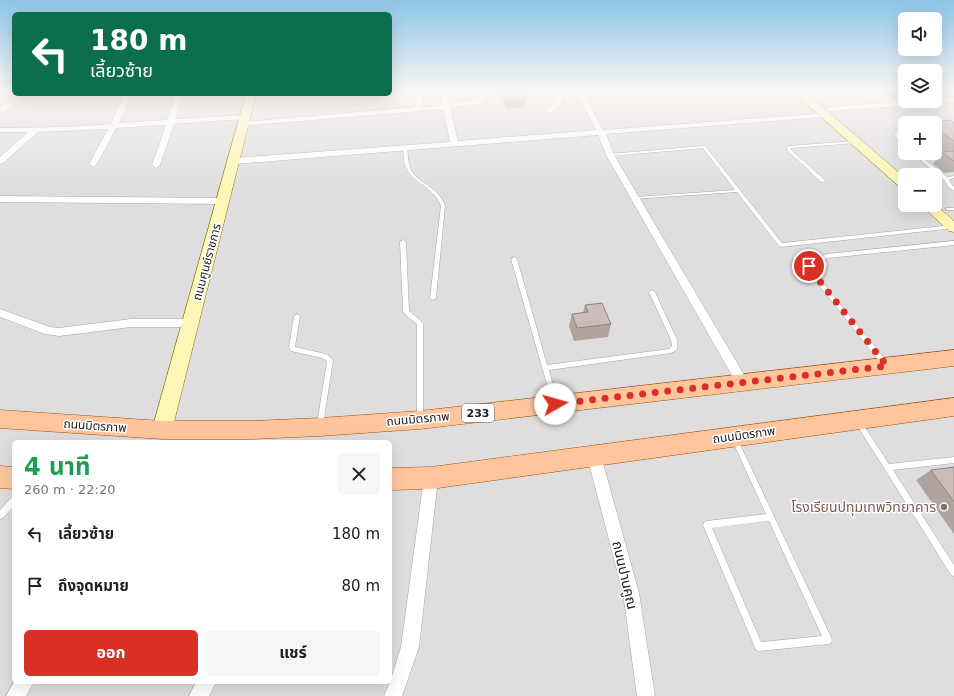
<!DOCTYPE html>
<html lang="th">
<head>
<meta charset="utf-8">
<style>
	:root { --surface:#fff; --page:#f6f6f6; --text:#202124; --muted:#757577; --accent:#d93025 }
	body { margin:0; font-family:"DejaVu Sans","Noto Sans Thai",sans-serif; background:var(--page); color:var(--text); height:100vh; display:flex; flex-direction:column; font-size:15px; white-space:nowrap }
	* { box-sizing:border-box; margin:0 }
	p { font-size:13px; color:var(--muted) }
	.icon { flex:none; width:22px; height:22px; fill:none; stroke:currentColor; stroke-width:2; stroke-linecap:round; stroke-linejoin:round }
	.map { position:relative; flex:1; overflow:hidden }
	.drawer { position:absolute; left:12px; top:440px; width:380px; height:244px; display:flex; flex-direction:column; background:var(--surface); border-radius:6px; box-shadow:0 4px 16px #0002 }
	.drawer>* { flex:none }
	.top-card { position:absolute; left:12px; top:12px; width:380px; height:84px; border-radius:6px; box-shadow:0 4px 16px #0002; background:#0b6e4f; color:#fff; overflow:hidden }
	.controls { position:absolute; left:898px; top:12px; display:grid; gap:8px }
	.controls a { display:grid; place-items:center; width:44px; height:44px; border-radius:6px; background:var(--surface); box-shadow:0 4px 16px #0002; font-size:20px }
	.pin { position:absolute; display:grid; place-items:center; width:34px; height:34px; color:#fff; margin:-17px; border:2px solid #fff; border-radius:50%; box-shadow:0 1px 4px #0007 }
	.me { position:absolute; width:44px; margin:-22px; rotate:83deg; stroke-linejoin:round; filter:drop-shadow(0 0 3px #0008) }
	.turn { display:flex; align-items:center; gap:14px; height:84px; padding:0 12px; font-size:18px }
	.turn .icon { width:52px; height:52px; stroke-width:2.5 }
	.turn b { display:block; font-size:28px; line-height:34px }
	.round { display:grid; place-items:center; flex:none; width:42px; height:42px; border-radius:6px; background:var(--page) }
	.overview { display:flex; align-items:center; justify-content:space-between; height:68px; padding:0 12px }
	h1 { font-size:24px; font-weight:700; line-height:30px; color:#1e9e55 }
	.action { display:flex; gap:8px; margin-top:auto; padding:8px 12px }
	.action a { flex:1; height:46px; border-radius:6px; background:var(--accent); color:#fff; font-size:16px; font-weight:700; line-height:46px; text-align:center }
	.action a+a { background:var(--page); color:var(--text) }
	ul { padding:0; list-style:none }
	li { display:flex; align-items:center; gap:12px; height:52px; padding:0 12px }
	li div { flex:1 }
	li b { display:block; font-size:15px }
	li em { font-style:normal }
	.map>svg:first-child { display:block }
	.residential { fill:#dfddde; fill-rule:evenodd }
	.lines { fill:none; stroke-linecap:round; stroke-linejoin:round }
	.lane-casing { stroke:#a7a7a7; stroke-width:1 }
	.street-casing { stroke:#a7a7a7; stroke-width:1 }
	.secondary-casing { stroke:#7f7800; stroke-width:1 }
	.primary-casing { stroke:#9d5000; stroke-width:1 }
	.lane { fill:#fff; fill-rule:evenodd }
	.street { fill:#fff; fill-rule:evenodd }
	.secondary { fill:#fff7b7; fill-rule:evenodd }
	.primary { fill:#ffc69e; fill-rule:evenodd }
	.wall { fill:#aea39f }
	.building { fill:#cabdb9; stroke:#8d8482 }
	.route { stroke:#d93025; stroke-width:7; stroke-dasharray:0 12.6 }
	.education-dot { fill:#8d6e63; stroke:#fff; stroke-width:1.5 }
	.labels { text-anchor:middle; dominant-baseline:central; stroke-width:3; stroke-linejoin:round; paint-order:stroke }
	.shield { fill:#fff; stroke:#636363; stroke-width:1 }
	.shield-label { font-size:11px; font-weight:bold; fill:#202020 }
	.street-label { font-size:12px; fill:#202020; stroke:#fff }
	.near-education-label { font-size:14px; fill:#785e54; stroke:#fff; text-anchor:end }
	.near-street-label { font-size:14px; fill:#202020; stroke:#fff }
</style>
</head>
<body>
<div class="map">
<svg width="954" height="696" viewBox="0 0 954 696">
	<rect width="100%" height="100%" fill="#f2ece6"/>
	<path class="residential" d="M0 90H14V94H390V90H905V101H935V90H954V696H0ZM905 123H935V153H905ZM905 175H935V205H905ZM14 442H390V682H14Z"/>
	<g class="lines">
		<defs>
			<path id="lane" d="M905 127V129L900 132 898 135 905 143V146H904L894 135 897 130Z
				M855 141H856V143L791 148V150L825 180V181L823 182H821L787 150V147L789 146Z
				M704 146H705L782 243 953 225 954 226V228L781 247 779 246 737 192 633 199V197H635L735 190 703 148 610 156 608 155 610 154Z
				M404 147 407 148C408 155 408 163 411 170 419 185 438 185 445 206L436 298 433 300 430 298 441 206C432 180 399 184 404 147Z
				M912 153H917L947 177 954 176V178L949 180 954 187V191L948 187 944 180Z
				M946 208H954V210H946Z
				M403 240 406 242 409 311 420 320 423 324V418L422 420 420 421 418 420 417 418V324L407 316 403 311 400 242Z
				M954 241V245L828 258 825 259 828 265C825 269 821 270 816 270L819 278 887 362 888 364 887 366H883L815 280 811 269 804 266 799 259C800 259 804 253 804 253 809 250 818 254 822 256L827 254ZM809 255C815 256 821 258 822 264 815 269 809 265 805 259L807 256Z
				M514 257 517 259 547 365 669 349 672 346 671 340 649 292 652 290 655 292 677 340C678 347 678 351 671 353L549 370 558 403 557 405 555 406 553 405 511 259Z
				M297 314 300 316 295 347 326 354 333 360 323 425 322 427 320 428 318 427 317 425 327 361 322 358 291 351 289 347 294 316Z
				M859 420 861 421 889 464 954 457V463L893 470 954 565V576L951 575 857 425 856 423 857 421Z
				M735 437 737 438 831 637 832 640 831 643 828 644 759 651 756 650 703 525 704 522 707 521 766 514 732 440 733 438ZM769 521 822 636 761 642 712 528Z
				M14 497V506L3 518 0 519V510L11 498Z"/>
			<path id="street" d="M414 90H421L423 107 442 105 439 90H446L449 104 477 99 480 96V90H488V97L482 103 450 108 458 141 596 130 575 90H582L603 130 827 113V117H824L606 134 614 155 746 378 748 382 746 386 742 387 738 386 606 155 598 135 234 164 230 161 234 158 450 142 443 109 243 126 239 124 243 122 416 107Z
				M554 90H561L563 99 558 109 550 113 546 111C553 104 558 101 554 90Z
				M124 94H132L119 123 167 120 176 94H184L175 119 245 115 249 117 245 119 174 124 160 165 156 168 152 165 166 125 116 128 97 164 93 167 89 164 108 129 38 132 3 163 0 164V157L28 132H0V128L66 127 111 124Z
				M954 98V102L829 111 825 109 829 107 909 101H935V99Z
				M4 104H10L11 106 0 114V108Z
				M0 196 223 198 228 201 223 204 0 202Z
				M0 309 50 327 59 328 131 319H191L195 320 197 323 195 326 191 327H131L59 336 45 334 0 317Z
				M594 450 599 452 601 456 639 593 655 696H637L623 593 587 456 589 452Z
				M431 471 436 473 438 478 419 647 402 696H384L390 682 401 647 424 478 426 473Z
				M14 682H34L26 696H6Z
				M196 682H216L209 696H189Z"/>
			<path id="secondary" d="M791 90H803L905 178V189L901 188Z
				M246 94H256L172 430 169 436 162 438 155 436 152 430Z
				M935 204 954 221V232L949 231 921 205Z"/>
			<path id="primary" d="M954 350V366L420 429 320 436 252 439H162L0 428V410L162 421H252L320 418 420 411Z
				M954 398V416L431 489 390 490V468L431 467Z
				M0 466 14 467V489L0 488Z"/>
		</defs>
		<use href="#lane" class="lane-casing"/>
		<use href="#street" class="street-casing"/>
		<use href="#secondary" class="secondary-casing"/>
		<use href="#primary" class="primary-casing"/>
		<use href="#lane" class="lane"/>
		<use href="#street" class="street"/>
		<use href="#secondary" class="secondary"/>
		<use href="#primary" class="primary"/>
	</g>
	<path class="wall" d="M500 90H522L526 99 525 107 506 109Z
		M883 90H905V98L895 99Z
		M929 122 954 123V172L944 173 933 164 942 152H944L935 145V123H928Z
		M585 305 611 324 608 337 574 341 569 326 572 314 583 313Z
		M954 467V534L916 480 931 470Z"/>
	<path class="building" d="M503 90H522L526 99 506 100Z
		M895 90H905V92L898 93Z
		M951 120 954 123V141L935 127V123H930L929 122Z
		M954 151V161L942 152Z
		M602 303 611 324 577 328 572 314 588 312 585 305Z
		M954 467V502L931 470Z"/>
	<linearGradient id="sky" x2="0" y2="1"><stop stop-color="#8cc5e6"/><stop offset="0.48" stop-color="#f9f6f4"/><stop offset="1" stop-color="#f9f6f4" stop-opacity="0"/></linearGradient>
	<rect width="954" height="188" fill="url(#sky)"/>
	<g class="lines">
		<path class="route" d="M555 404 887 366 818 279 813 268 809 266"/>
	</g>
	<circle class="education-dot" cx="944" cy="507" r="4"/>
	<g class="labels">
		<rect class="shield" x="462" y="404" width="32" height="18" rx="3"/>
		<g class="shield-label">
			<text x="478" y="413">233</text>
		</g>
		<g class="street-label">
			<text transform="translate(207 262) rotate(-75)">ถนนศูนย์ราชการ</text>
			<text transform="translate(418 419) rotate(-5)">ถนนมิตรภาพ</text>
			<text transform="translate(95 426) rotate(4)">ถนนมิตรภาพ</text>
			<text transform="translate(744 435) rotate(-8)">ถนนมิตรภาพ</text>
		</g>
		<g class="near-education-label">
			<text x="936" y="507">โรงเรียนปทุมเทพวิทยาคาร</text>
		</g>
		<g class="near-street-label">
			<text transform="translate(625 575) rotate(77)">ถนนปานคูณ</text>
		</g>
	</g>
</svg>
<div class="controls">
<a><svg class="icon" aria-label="sound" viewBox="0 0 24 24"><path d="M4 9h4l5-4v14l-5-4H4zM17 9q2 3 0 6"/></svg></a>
<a><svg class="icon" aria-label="layers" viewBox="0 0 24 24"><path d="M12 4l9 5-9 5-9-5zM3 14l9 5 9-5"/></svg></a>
<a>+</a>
<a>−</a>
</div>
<div class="pin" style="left:809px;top:266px;background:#d93025"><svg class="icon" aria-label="arrive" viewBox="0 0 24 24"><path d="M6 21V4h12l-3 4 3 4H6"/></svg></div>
<svg class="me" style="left:555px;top:404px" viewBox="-20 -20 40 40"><circle r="19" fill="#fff"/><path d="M0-13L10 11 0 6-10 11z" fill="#d93025"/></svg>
<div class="top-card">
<div class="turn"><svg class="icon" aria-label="left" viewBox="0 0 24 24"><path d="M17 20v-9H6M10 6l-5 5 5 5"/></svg><div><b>180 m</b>เลี้ยวซ้าย</div></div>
</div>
<section class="drawer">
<div class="overview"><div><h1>4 นาที</h1><p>260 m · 22:20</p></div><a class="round"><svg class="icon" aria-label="close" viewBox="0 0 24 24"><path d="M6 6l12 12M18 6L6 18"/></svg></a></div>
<ul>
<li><svg class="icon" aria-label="left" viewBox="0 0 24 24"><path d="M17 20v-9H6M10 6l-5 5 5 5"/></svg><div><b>เลี้ยวซ้าย</b></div><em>180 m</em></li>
<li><svg class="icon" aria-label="arrive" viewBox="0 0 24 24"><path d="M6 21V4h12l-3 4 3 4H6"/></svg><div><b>ถึงจุดหมาย</b></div><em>80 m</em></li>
</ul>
<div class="action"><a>ออก</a><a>แชร์</a></div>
</section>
</div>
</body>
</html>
